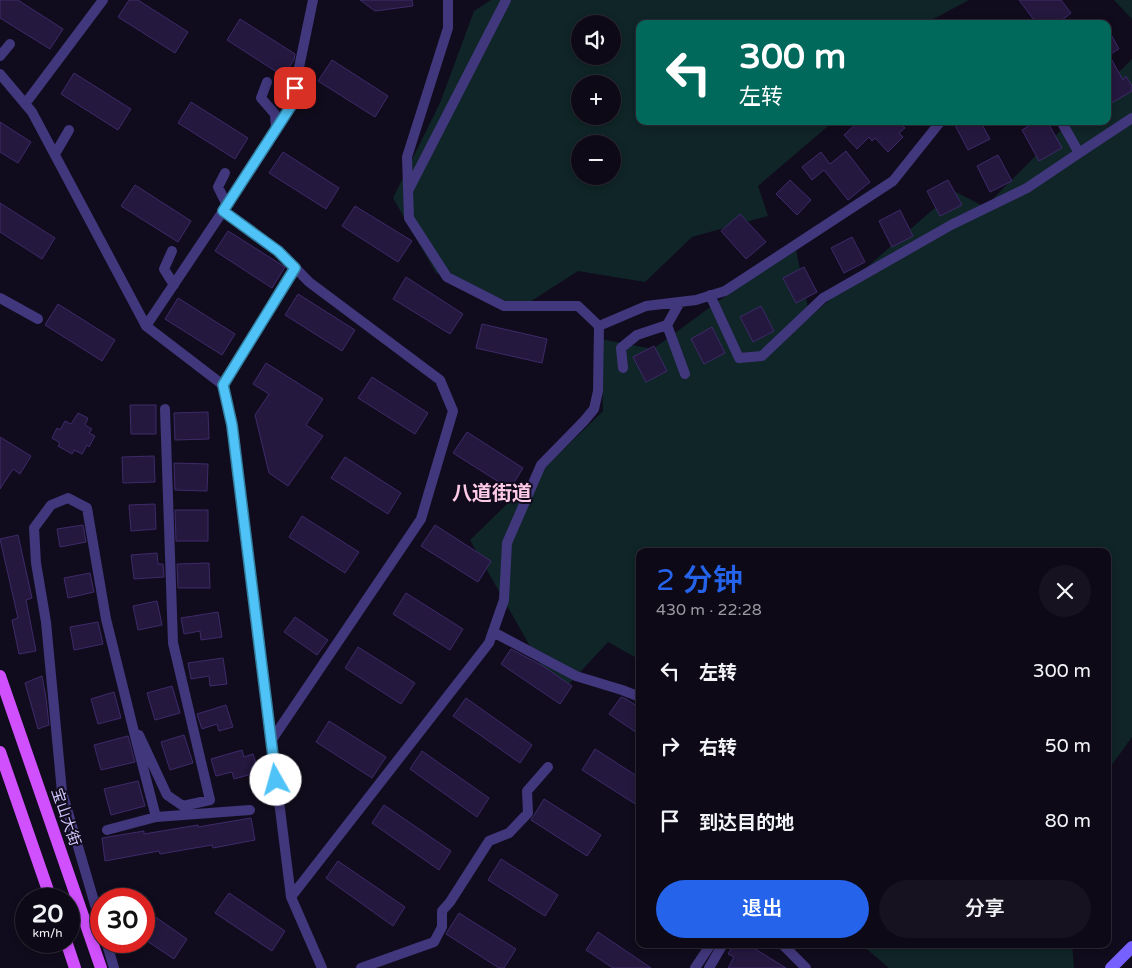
<!DOCTYPE html>
<html lang="zh">
<head>
<meta charset="utf-8">
<style>
	:root { --surface:#0d0916; --page:#16121f; --text:#f1f3f6; --muted:#9a9aa1; --line:#2d2a35; --accent:#2563eb }
	body { margin:0; font-family:"Varela Round","Noto Sans SC",sans-serif; background:var(--page); color:var(--text); height:100vh; display:flex; flex-direction:column; font-size:19px; white-space:nowrap }
	* { box-sizing:border-box; margin:0 }
	p { font-size:16px; color:var(--muted) }
	.icon { flex:none; width:28px; height:28px; fill:none; stroke:currentColor; stroke-width:2; stroke-linecap:round; stroke-linejoin:round }
	.map { position:relative; flex:1; overflow:hidden }
	.sheet { position:absolute; left:636px; top:548px; width:475px; height:400px; display:flex; flex-direction:column; background:var(--surface); border-radius:10px; box-shadow:0 2px 8px #0003,0 0 0 1px var(--line) }
	.sheet>* { flex:none }
	.top-card { position:absolute; left:636px; top:20px; width:475px; height:105px; border-radius:10px; box-shadow:0 2px 8px #0003,0 0 0 1px var(--line); background:#00695c; color:#fff; overflow:hidden }
	.tools { position:absolute; left:571px; top:15px; display:grid; gap:10px }
	.tools a { display:grid; place-items:center; width:50px; height:50px; border-radius:50%; background:var(--surface); box-shadow:0 2px 8px #0003,0 0 0 1px var(--line); font-size:25px }
	.speed { position:absolute; left:15px; top:888px; display:flex; gap:10px; font-size:25px; font-weight:700; text-align:center }
	.speed>* { display:grid; place-content:center; width:65px; height:65px; border-radius:50%; background:var(--surface); box-shadow:0 2px 8px #0003,0 0 0 1px var(--line); line-height:1 }
	.speed small { font-size:12px; font-weight:400 }
	.speed .limit { border:8px solid #d22; background:#fff; color:#111 }
	.pin { position:absolute; display:grid; place-items:center; width:42px; height:42px; color:#fff; margin:-21px; border-radius:10px; box-shadow:0 2px 8px #0006 }
	.me { position:absolute; width:55px; margin:-28px; rotate:353deg; stroke-linejoin:round; filter:drop-shadow(0 0 4px #0008) }
	.turn { display:flex; align-items:center; gap:18px; height:105px; padding:0 20px; font-size:22px }
	.turn .icon { width:65px; height:65px; stroke-width:2.5 }
	.turn b { display:block; font-size:35px; line-height:42px }
	.round { display:grid; place-items:center; flex:none; width:52px; height:52px; border-radius:26px; background:var(--page) }
	.summary { display:flex; align-items:center; justify-content:space-between; height:85px; padding:0 20px }
	h1 { font-size:30px; font-weight:600; line-height:38px; color:var(--accent) }
	.cta { display:flex; gap:10px; margin-top:auto; padding:10px 20px }
	.cta a { flex:1; height:58px; border-radius:30px; background:var(--accent); color:#fff; font-size:20px; font-weight:600; line-height:58px; text-align:center }
	.cta a+a { background:var(--page); color:var(--text) }
	ul { padding:0; list-style:none }
	li { display:flex; align-items:center; gap:15px; height:75px; padding:0 20px }
	li div { flex:1 }
	li b { display:block; font-size:19px }
	li em { font-style:normal }
	.map>svg:first-child { display:block }
	.green { fill:#0f2527; fill-rule:evenodd }
	.building { fill:#24183e; stroke:#3e2a6a }
	.lines { fill:none; stroke-linecap:round; stroke-linejoin:round }
	.street { stroke:#41377c; stroke-width:10 }
	.secondary { stroke:#7660fe; stroke-width:12 }
	.primary { stroke:#d050fe; stroke-width:12 }
	.route-casing { stroke:#337fa1; stroke-width:12 }
	.route { stroke:#4fc3f7; stroke-width:9 }
	.labels { text-anchor:middle; dominant-baseline:central; stroke-width:4; stroke-linejoin:round; paint-order:stroke }
	.street-label { font-size:15px; fill:#d5c9ff; stroke:#110c1d }
	.district-label { font-size:20px; font-weight:bold; fill:#ffcae6; stroke:#110c1d }
</style>
</head>
<body>
<div class="map">
<svg width="1132" height="968" viewBox="0 0 1132 968">
	<rect width="100%" height="100%" fill="#110c1d"/>
	<path class="green" d="M491 0H969L924 24H640V121H834L758 186 768 216 692 237 645 282 578 271 522 307 436 273 393 198 440 103 474 11ZM580 24H612V56H580ZM580 84H612V116H580ZM580 144H612V176H580Z
		M1114 0H1132V19Z
		M1132 59V737L1108 770V551H640V660L608 642 558 696 470 540 603 411 601 339 653 349 795 245 810 317 954 191 985 207 1070 121H1108V83Z
		M861 944H1072L1074 968H889Z"/>
	<path class="building" d="M0 0H18L63 29 50 49 0 18Z
		M129 0H138L188 32 175 53 118 17Z
		M360 0H412L413 6 375 11Z
		M1019 0H1061L1071 13 1057 24H1037Z
		M240 19 295 54 294 60 283 76 227 40Z
		M1108 29 1119 49 1109 55 1123 80 1126 76 1132 86V91L1108 105Z
		M332 60 388 96 375 117 318 81Z
		M74 73 131 109 118 130 61 94Z
		M191 102 248 138 235 159 178 123Z
		M859 121H864L869 126 874 121H898L905 128 899 133 903 137 888 152 875 138 872 141 869 137 857 149 844 135Z
		M963 121H980L990 139 968 150 955 125Z
		M1037 121H1047L1062 148 1039 161 1022 130Z
		M0 122 31 142 18 163 0 152Z
		M846 151 870 182 848 200 824 170 812 180 802 167 821 152 830 164Z
		M283 152 339 188 326 209 269 173Z
		M998 155 1012 181 990 192 977 166Z
		M790 180 811 200 797 215 776 194Z
		M948 180 962 205 940 216 927 191Z
		M135 185 191 221 178 242 121 206Z
		M0 203 55 238 42 259 0 232Z
		M355 206 412 241 398 262 342 226Z
		M900 210 913 236 892 247 879 221Z
		M740 214 766 242 746 259 721 231Z
		M228 231 285 267 272 288 215 251Z
		M852 237 865 262 844 273 831 248Z
		M804 267 817 292 796 303 783 278Z
		M406 277 463 314 450 334 393 299Z
		M298 294 355 330 342 351 285 315Z
		M178 298 235 334 222 355 165 319Z
		M58 304 115 340 102 361 45 325Z
		M761 306 774 331 753 342 740 317Z
		M482 324 547 339 542 363 476 348Z
		M712 327 725 353 704 364 691 339Z
		M654 346 667 371 646 382 633 357Z
		M266 363 323 399 306 425 323 436 288 486 269 473 255 415 269 394 253 384Z
		M372 377 428 413 415 434 358 398Z
		M130 405H156V434H131Z
		M208 412 209 439 175 440 174 413Z
		M78 413 88 418 85 425 92 429 89 433 95 436 89 447 87 445 82 454 74 450 72 454 58 446 60 443 52 438 57 428 60 430 65 421 71 424Z
		M467 432 523 468 510 489 453 453Z
		M0 437 31 456 20 474 13 469 0 489Z
		M154 456 155 482 123 483 122 457Z
		M345 457 401 493 388 514 331 478Z
		M174 463 208 464 207 491 175 490Z
		M155 504 156 529 131 531 129 505Z
		M175 510H208V541H176Z
		M302 516 359 552 345 573 289 537Z
		M83 525 86 542 60 547 57 529Z
		M435 525 491 561 478 582 421 546Z
		M18 535 32 598 26 600 36 651 19 654 12 620 18 618 0 539Z
		M157 553 158 564H163L164 577 134 579 131 555Z
		M209 563 210 588H178L177 564Z
		M90 573 94 592 68 598 64 578Z
		M406 593 463 629 450 650 393 614Z
		M157 601 162 625 138 630 133 606Z
		M218 612 222 637 201 640 200 631 184 634 181 618Z
		M295 617 328 640 317 655 284 632Z
		M98 622 103 644 74 650 70 627Z
		M358 647 415 683 401 704 345 668Z
		M511 649 543 666 572 686 560 704 501 664Z
		M223 658 227 684 210 686 209 676 191 679 188 663Z
		M42 676 46 698 49 725 38 729 25 683Z
		M172 686 180 713 155 720 147 693Z
		M114 692 121 718 98 724 91 699Z
		M621 697 626 699 640 708V735L609 714Z
		M466 698 532 745 520 763 453 716Z
		M226 705 233 727 219 731 217 724 202 729 197 714Z
		M329 721 386 757 372 778 316 742Z
		M184 735 193 763 170 770 161 742Z
		M128 736 135 762 101 770 94 745Z
		M595 749 640 778V807L582 770Z
		M242 750 244 757 253 754 259 772 234 779 232 772 216 776 211 759Z
		M422 751 489 798 477 817 410 769Z
		M138 781 145 806 111 815 104 789Z
		M544 799 601 835 587 856 531 820Z
		M384 805 451 851 439 870 372 823Z
		M251 818 255 840 213 848 212 845 160 854 159 851 105 861 102 838 144 831V834L198 825V827Z
		M501 859 558 895 545 916 488 880Z
		M338 861 405 907 393 926 326 878Z
		M229 893 285 931 272 951 215 913Z
		M144 909 187 939 174 959 144 939Z
		M459 913 516 949 504 968H499L446 934Z
		M598 932 651 968H613L586 950Z
		M734 944H747L786 968H728L734 957 728 954Z"/>
	<g class="lines">
		<path class="street" d="M0 56 10 44
			M0 74 32 112 146 326 223 385 232 425 291 897 322 968
			M267 82 261 98 275 114 276 129
			M25 104 103 0
			M1061 121 1079 153 1132 118
			M55 154 69 130
			M225 173 218 187 227 205
			M409 189 506 0
			M172 251 164 269 174 285
			M710 295 739 358 762 356 823 298 951 225 1027 188 1079 153
			M0 298 38 319
			M680 302 667 325 685 374
			M146 326 223 211
			M599 326 646 306 696 300 725 291 893 181 941 121
			M623 368 621 348 637 335 667 325
			M223 385 295 268
			M493 632 576 676 622 690 640 697
			M139 735 167 795 183 806 210 800 173 643 165 409
			M271 741 421 519 453 411 440 380 309 282 279 251 223 211 291 106 313 0
			M107 830 156 817
			M291 897 489 643 504 600 507 543 541 465 584 421 594 409 598 391 599 326 578 306H504L447 277 409 218 407 157 448 28V0
			M101 925 62 792 46 622 36 563 34 528 51 505 68 498 87 508 106 619 137 744 156 817 250 810
			M106 941 114 968
			M782 944 806 968
			M361 968 434 942 442 927V911L450 902 489 841 509 833 528 813 527 791 548 767
			M695 968 711 944
			M709 968 723 944"/>
		<path class="secondary" d="M1111 968 1132 947"/>
		<path class="primary" d="M0 676 101 968
			M0 752 51 899
			M66 941 75 968"/>
	</g>
	<g class="lines">
		<defs>
			<path id="route" d="M276 780 232 425 223 385 295 268 278 251 223 211 291 106 295 88"/>
		</defs>
		<use href="#route" class="route-casing"/>
		<use href="#route" class="route"/>
	</g>
	<g class="labels">
		<g class="street-label">
			<text transform="translate(66 817) rotate(71)">宝山大街</text>
		</g>
		<g class="district-label">
			<text x="492" y="494">八道街道</text>
		</g>
	</g>
</svg>
<div class="tools">
<a><svg class="icon" aria-label="sound" viewBox="0 0 24 24"><path d="M4 9h4l5-4v14l-5-4H4zM17 9q2 3 0 6"/></svg></a>
<a>+</a>
<a>−</a>
</div>
<div class="speed"><div>20<small>km/h</small></div><div class="limit">30</div></div>
<div class="pin" style="left:295px;top:88px;background:#d93025"><svg class="icon" aria-label="arrive" viewBox="0 0 24 24"><path d="M6 21V4h12l-3 4 3 4H6"/></svg></div>
<svg class="me" style="left:276px;top:780px" viewBox="-20 -20 40 40"><circle r="19" fill="#fff"/><path d="M0-13L10 11 0 6-10 11z" fill="#4fc3f7"/></svg>
<div class="top-card">
<div class="turn"><svg class="icon" aria-label="left" viewBox="0 0 24 24"><path d="M17 20v-9H6M10 6l-5 5 5 5"/></svg><div><b>300 m</b>左转</div></div>
</div>
<section class="sheet">
<div class="summary"><div><h1>2 分钟</h1><p>430 m · 22:28</p></div><a class="round"><svg class="icon" aria-label="close" viewBox="0 0 24 24"><path d="M6 6l12 12M18 6L6 18"/></svg></a></div>
<ul>
<li><svg class="icon" aria-label="left" viewBox="0 0 24 24"><path d="M17 20v-9H6M10 6l-5 5 5 5"/></svg><div><b>左转</b></div><em>300 m</em></li>
<li><svg class="icon" aria-label="right" viewBox="0 0 24 24"><path d="M7 20v-9h11M14 6l5 5-5 5"/></svg><div><b>右转</b></div><em>50 m</em></li>
<li><svg class="icon" aria-label="arrive" viewBox="0 0 24 24"><path d="M6 21V4h12l-3 4 3 4H6"/></svg><div><b>到达目的地</b></div><em>80 m</em></li>
</ul>
<div class="cta"><a>退出</a><a>分享</a></div>
</section>
</div>
</body>
</html>
